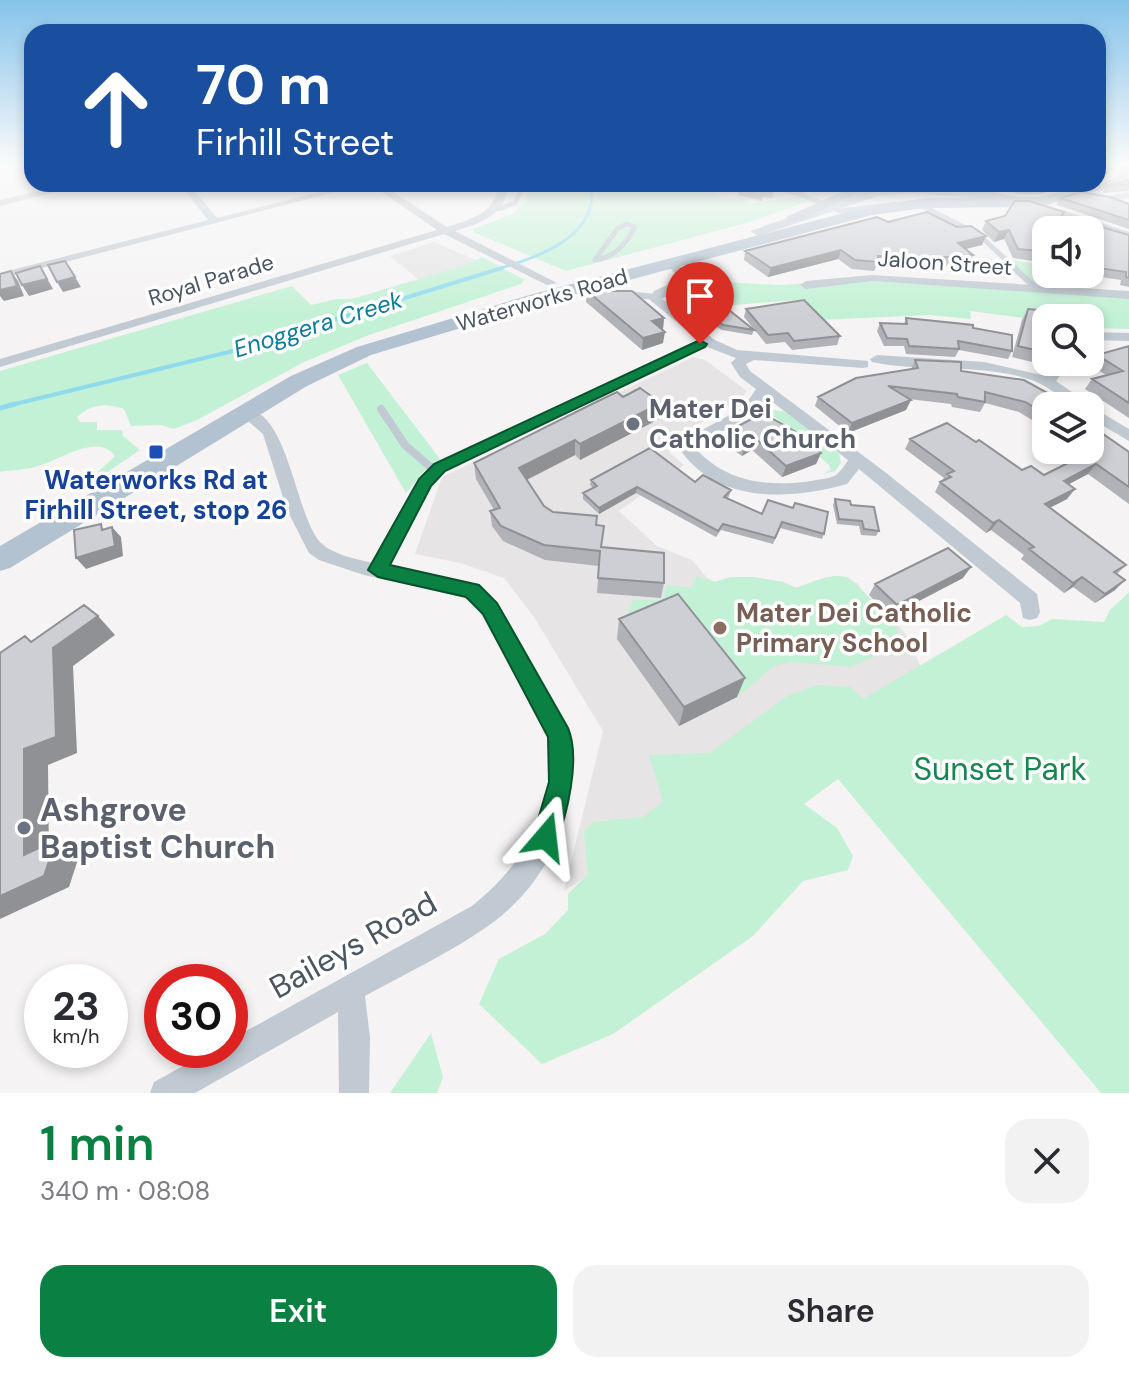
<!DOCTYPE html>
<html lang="en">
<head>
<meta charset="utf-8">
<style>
	:root { --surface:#fff; --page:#f2f2f3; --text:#2b2b33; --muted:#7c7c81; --accent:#0b8043 }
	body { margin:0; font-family:"DM Sans",sans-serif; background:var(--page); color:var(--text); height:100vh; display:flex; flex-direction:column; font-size:30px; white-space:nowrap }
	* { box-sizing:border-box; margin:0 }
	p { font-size:26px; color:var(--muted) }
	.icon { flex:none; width:44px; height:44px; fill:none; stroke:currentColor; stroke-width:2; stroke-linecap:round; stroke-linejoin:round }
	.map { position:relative; height:1093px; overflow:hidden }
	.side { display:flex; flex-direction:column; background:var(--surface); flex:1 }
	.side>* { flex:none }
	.banner { position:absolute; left:24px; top:24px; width:1082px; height:168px; border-radius:24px; box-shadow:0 4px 12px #0003; background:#1a4fa0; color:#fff; overflow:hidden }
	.buttons { position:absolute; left:1032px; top:216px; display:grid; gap:16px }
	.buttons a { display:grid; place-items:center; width:72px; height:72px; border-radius:16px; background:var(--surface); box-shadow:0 4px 12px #0003; font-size:40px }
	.speed { position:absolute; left:24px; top:964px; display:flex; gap:16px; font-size:40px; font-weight:700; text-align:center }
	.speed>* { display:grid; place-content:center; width:104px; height:104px; border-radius:50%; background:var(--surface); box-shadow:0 4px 12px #0003; line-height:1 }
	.speed small { font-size:20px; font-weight:400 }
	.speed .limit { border:12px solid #d22; background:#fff; color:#111 }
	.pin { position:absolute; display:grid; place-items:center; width:68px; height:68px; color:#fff; margin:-82px -34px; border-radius:50% 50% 50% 0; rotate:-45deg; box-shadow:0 0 8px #0007 }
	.pin .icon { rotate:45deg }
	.me { position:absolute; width:88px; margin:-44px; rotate:17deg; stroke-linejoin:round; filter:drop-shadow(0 0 6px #0008) }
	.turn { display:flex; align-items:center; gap:28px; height:168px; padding:0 40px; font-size:36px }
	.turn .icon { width:104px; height:104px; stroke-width:2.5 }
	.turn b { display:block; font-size:56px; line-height:68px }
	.round { display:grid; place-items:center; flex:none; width:84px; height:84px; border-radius:24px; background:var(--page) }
	.summary { display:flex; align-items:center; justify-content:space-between; height:136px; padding:0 40px }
	h1 { font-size:48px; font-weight:600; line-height:60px; color:var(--accent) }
	.action { display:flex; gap:16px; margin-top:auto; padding:16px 40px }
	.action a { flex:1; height:92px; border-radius:24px; background:var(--accent); color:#fff; font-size:32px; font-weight:600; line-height:92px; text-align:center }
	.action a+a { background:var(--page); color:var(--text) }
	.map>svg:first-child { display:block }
	.education { fill:#e6e4e5 }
	.green { fill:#c3f1d5 }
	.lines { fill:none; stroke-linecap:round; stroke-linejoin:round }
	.stream-far2 { stroke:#90daee; stroke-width:3 }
	.stream-far1 { stroke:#90daee; stroke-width:4 }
	.stream { stroke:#90daee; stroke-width:5 }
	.lane-far2 { stroke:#c1cad2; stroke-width:5 }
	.lane-far1 { stroke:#c1cad2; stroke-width:6 }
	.lane { stroke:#c1cad2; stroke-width:8 }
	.street { fill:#c1cad2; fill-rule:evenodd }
	.secondary { fill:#c1cbd6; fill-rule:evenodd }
	.primary { fill:#b3c2d1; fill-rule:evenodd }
	.wall { fill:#b0b2b7 }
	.shaded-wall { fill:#909195 }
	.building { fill:#cdcfd5; stroke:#909195; stroke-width:2 }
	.route { fill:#0b8043; stroke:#07532c; stroke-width:2 }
	.worship-dot { fill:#6b7280; stroke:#fff; stroke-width:3 }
	.transit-dot { fill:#1a4fb4; stroke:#fff; stroke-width:3 }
	.education-dot { fill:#8d6e63; stroke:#fff; stroke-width:3 }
	.labels { text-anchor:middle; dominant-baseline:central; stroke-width:7; stroke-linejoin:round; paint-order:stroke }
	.far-street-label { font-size:22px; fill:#4a5661; stroke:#fff }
	.far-water-label { font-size:24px; font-style:italic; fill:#0c7c9b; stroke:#fff }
	.worship-label { font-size:26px; font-weight:bold; fill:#5b616d; stroke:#fff; text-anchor:start }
	.transit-label { font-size:26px; font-weight:bold; fill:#164399; stroke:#fff }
	.education-label { font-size:26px; font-weight:bold; fill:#785e54; stroke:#fff; text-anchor:start }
	.near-park-label { font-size:32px; fill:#17864f; stroke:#fff }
	.near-worship-label { font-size:32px; font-weight:bold; fill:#5b616d; stroke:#fff; text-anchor:start }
	.near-street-label { font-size:32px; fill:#4a5661; stroke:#fff }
</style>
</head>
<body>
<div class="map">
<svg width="1129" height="1093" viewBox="0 0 1129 1093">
	<rect width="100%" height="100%" fill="#f5f3f3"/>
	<path class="education" d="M434 242 483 263 423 283 390 256Z
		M693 357 705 360 747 391 739 402 674 438 670 445V453L684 465 619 511 657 546 692 560 707 578 715 582 731 577H753L783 582 796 588 835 576 847 577 858 584 867 597 890 616 909 638 920 666 564 891 603 731 534 617 504 578 460 563 415 554 442 477Z"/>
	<path class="green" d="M532 184H704L722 199 747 198 748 204 796 197 809 201 750 222 566 271 473 232V229L512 214 528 200 526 196Z
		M482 257 525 280 521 284 369 335 304 362 197 420 174 429 161 425 131 426 124 409C107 403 92 403 77 417L80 422H97V430H122L123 436 140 450 93 482 98 472 115 456C98 432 59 461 38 466 26 470 12 470 0 472V371L292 286 311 305 336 299H352L469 264Z
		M1008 260 1046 265V274H1053L1063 288 1034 286Z
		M857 280 1129 298V329L1090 328V318H1046V321L970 311 971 319 929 315 819 320 796 300 722 306 690 316 671 300V296L725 282 780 285Z
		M367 363 440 459 424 471 406 493 338 375Z
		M768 409 787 412 839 454 841 463 835 471 822 474 831 470 829 465 772 415 756 419 758 412Z
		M697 576 715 582 731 577H753L783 582 796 588C810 583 831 573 846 577 852 579 894 621 896 626 898 632 897 640 897 646L851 667 793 662 774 666 737 697 674 615 617 639 633 600H663L667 585 691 588Z
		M1129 592V1093H1101L838 779 804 804 837 828 853 856 848 870 803 881 753 936 613 1034 542 1064 479 1004 499 959 545 934 568 910V894L588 874 584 832 593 822 643 817 663 802 649 755 710 753 787 696 817 685 851 687 863 699 1006 615 1022 627 1039 626 1052 619 1104 622 1110 610Z
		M431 1033 443 1077 437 1093H390Z"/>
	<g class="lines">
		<path class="stream-far2" d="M495 270C537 257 600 238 591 184"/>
		<path class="stream-far1" d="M7 406 233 351 502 268"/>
		<path class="stream" d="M0 408 15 404"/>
		<path class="lane-far2" d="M765 184 803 195
			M799 194 840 211 896 204
			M1105 199 1129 195
			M917 203 979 235 1017 270
			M498 209 515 203 524 184
			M627 224 635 227C626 244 615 257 595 260L618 228Z"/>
		<path class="lane-far1" d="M1014 268 1037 289
			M627 294 655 297"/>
		<path class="lane" d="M381 409 405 445 435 471"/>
		<path class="street" d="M70 184H87L0 206V200Z
			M179 184H189L217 218 350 184H366L0 279V273L208 220Z
			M370 184H381L447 227C472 219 495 213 499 184H509C505 215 482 223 455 231L557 283 547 285 444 234 0 367V359L437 230Z
			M673 262 690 274 693 281 662 299 715 340 737 350 868 361V367L863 368 754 360 746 364 750 371 885 472 1037 594 1040 612 1037 618 1030 620 1023 618 1020 603 859 469 847 484C791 500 719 504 681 451L684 440 744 407 756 389 740 377 731 363 736 358 707 347 445 471 432 486 389 567 469 582 489 593 569 731C583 795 557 866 508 910 473 942 408 972 365 996L370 1038 369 1093H339L338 1012 195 1093H150L154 1082 212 1050H230V1040L472 906C526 863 561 803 547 733L475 603 464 597 364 575 319 560 309 553 287 510 263 434 239 413 241 410C287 401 295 515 320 542 333 555 356 559 373 563L419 479 433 463 699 340 650 300 654 291 681 279 667 265ZM766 397 848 460C845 465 840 472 836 475 830 479 819 479 812 481 769 487 728 483 697 450V446L754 413Z
			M872 275 1129 291V299L872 281 806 289 800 285 806 281Z
			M1090 332 1129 333V341L1090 340Z
			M877 355 984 362 1046 376 1056 362H1070L1056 381 1088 403 1090 406 1129 429V441L1090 418V406C1065 406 1057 390 1034 381 982 362 925 373 872 362L870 359Z"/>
		<path class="secondary" d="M912 185 986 191 1028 199 1129 232V242L1025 207 986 199 912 193 878 196 758 236 750 231 871 189Z"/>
		<path class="primary" d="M1115 163H1129L1128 183 1039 207 927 208 872 215 547 302 371 355 307 386 10 568 0 571V546L291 376 357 347 533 294 871 206 927 198 1039 197 1098 184 1118 177 1121 172Z
			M859 184H879L800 220 794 222 786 217Z"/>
	</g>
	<path class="wall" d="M1129 180V191L1103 193 1107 186Z
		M739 184H775L772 198 763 197 762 201 738 195Z
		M960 184H1081L1039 194H1019L986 184 962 185Z
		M1061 198 1129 204V229L1057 205Z
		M1064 212 1054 230H1046V242L1034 261 1013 258 1004 239 994 242 982 230 986 221Z
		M888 222 982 245 965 249 973 255 969 264 918 268 877 265 874 271 852 269 838 259 768 277 744 260 745 251Z
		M1090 231 1129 235V287L1120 285 1121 280 1094 276 1091 281 1064 274H1090Z
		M587 291 664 318 663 329H662L663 343 642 350 586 302Z
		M746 309 840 336 837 345 792 350 785 342 766 344 744 317Z
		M1028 309 1046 318V353L1042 359 1039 358 1036 363 1012 357 1022 320Z
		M906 318 973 328 1012 351 1008 359 959 350 955 357 906 354 904 346H884L877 331 880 323 904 324Z
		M716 320 754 330 752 335 722 330 715 326Z
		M1129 346V418L1085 389 1092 379 1106 375 1090 365 1097 355Z
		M915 360 961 371 1046 406V434L1043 432 1045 428 1019 412 985 403 980 412 952 407 951 404 909 399 906 410 848 433 815 406 818 397 911 369Z
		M659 419 580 460 575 455 527 480 544 506 553 512 596 525 602 547 664 583 661 598 597 593 599 566 545 560 503 541 492 526 490 511 494 510 476 479 474 463Z
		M727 432 821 453 816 464 782 477 752 450 742 456 724 443Z
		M910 439 1022 470 1044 475 1072 461 1067 458 1071 453 1068 450 1129 452V504L1088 474 1069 484 1067 499 1050 508 1126 565 1117 574 1115 590 1095 603 1073 587 1064 593 1021 559 1024 555 991 530 986 533 935 492 940 482 944 478 905 449Z
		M591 480 695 482 731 490 729 496 727 499 762 514 824 534 822 539 780 528 773 544 721 530 716 537 636 493 599 514 583 499V493L593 488 590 485Z
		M835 499 851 505 879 531 876 536 861 535 859 526 837 524 833 505Z
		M963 578 890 616 869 595 875 584Z
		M619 619 737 697 679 726 617 639Z"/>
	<path class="shaded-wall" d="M1110 169 1104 179 1098 180V171Z
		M1044 184H1081L1039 194Z
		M1009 230 1004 239 994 242 999 232Z
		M986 236 982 245 953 252 958 243Z
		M841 250 838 259 768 277 771 268Z
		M40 266 53 289 29 296 22 285Z
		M11 271 18 281 24 296 4 301 0 296V290Z
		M75 277 81 287 63 292 57 282Z
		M664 318 663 329 651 333 652 321Z
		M665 332 663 343 642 350 643 338Z
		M911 400 906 410 848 433 852 423Z
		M661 403 659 419 580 460V444Z
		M756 439 752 450 742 456 745 444Z
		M575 440V455L520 483 519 468Z
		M821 453 816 464 782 477 786 466Z
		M1096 464 1088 474 1056 491 1064 481Z
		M637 487 636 493 599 514V508Z
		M1075 489 1067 499 1037 514 1045 504Z
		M999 520 991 530 986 533 993 523Z
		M112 527 121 537 123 556 86 569 76 558Z
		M971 567 963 578 890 616 897 605Z
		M1082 577 1073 587 1064 593 1073 583Z
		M1125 580 1115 590 1095 603 1105 594Z
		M98 616 115 635 73 666 77 753 48 765 49 861 56 840 80 853 69 887 0 919V896L24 855V749L53 648Z
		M745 678 737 697 679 726 684 707Z"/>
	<path class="building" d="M1098 164 1110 169 1098 171Z
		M1129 180V184L1107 186Z
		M747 184H775V185L765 184V188Z
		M1081 192 1110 197 1129 204V220L1061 198Z
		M1015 201H1029L1064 212 1053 230H1046V241L1039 251 1018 249 1009 230 999 232 986 221 1005 216Z
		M927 212 957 227 971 226 986 236 958 243 973 255 922 259 878 256V262L855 260 841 250 771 268 745 251 877 217 888 222Z
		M1098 226 1129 235V278L1126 277V272L1099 268 1096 273 1090 271V231Z
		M65 261 75 277 57 282 48 265Z
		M40 266 47 279 22 285 16 273Z
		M11 271 17 286 0 290V274Z
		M587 291H632L664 318 652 321 665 332 643 338Z
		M804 300 840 336 794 341 788 333 768 335 746 309Z
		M1028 309 1048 311 1049 314 1058 316 1057 318H1046V348L1045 347 1043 352 1018 346Z
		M729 310 754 330 723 325 716 320 722 312Z
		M906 318 973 325V328L1012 335V351L958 341 959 349 909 346 907 339 887 338 880 323 907 324Z
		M1129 346V403L1092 379 1123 371 1097 355Z
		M915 360 961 362V371L1024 380 1071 406H1046V414L1025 402 985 392V402L958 397 957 394 888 386 911 400 852 423 818 397 856 378 918 368Z
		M640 388 661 403 580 444 575 440 519 468 544 506 553 512 597 516 596 525 604 526 601 547 664 553V583L598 578 600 551 544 545 501 526 490 511 500 508 474 463 592 404 617 392 623 397Z
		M766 415 796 432 821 453 786 466 756 439 745 444 727 432 757 416 760 418Z
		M947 423 976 442 979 440 1022 470 1031 466 1044 475 1084 455 1077 450H1090V425L1129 452V487L1096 464 1064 481 1075 489 1045 504 1126 565 1114 572 1125 580 1105 594 1082 577 1073 583 1029 549 1034 547 999 520 993 523 940 482 951 477 947 474 954 471 910 439Z
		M650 448 695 482 703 475 731 490 724 497 762 514 768 500 793 508 795 503 828 512 824 534 782 522 775 538 723 524 718 531 637 487 599 508 583 493 597 486 591 480Z
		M835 499 850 501 851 505 874 507 879 531 864 529 862 521 839 519Z
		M101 524 102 530 112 527 115 546 76 558 74 530Z
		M948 548 971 567 897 605 875 584Z
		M678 594 745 678 684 707 619 619Z
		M84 605 98 616 53 648 56 737 24 749V855L56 840 44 876 0 896V653L25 636 31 642Z"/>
	<linearGradient id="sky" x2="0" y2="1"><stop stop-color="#85c3ea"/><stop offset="0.52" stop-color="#fafafa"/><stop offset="1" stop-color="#fafafa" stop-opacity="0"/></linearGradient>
	<rect width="1129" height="316" fill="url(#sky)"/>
	<path class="route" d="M700 340 707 344 705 347 445 471 431 486 390 565 479 585 497 603 568 728C581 759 567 815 555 845L546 849 537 845 533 837 549 782 548 737 483 614 466 597 378 577 368 570 419 479 434 464Z"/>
	<g class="worship-dot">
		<circle cx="633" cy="424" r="8"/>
		<circle cx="24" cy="828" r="8"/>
	</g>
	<rect class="transit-dot" x="148" y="444" width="16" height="16" rx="4"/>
	<circle class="education-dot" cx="720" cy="628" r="8"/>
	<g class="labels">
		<g class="far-street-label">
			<text transform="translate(945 263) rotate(4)">Jaloon Street</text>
			<text transform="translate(211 280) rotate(-17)">Royal Parade</text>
			<text transform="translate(542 300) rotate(-16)">Waterworks Road</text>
		</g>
		<g class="far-water-label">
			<text transform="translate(318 324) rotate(-17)">Enoggera Creek</text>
		</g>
		<g class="worship-label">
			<text x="649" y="409">Mater Dei<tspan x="649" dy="30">Catholic Church</tspan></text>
		</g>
		<g class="transit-label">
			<text x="156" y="480">Waterworks Rd at<tspan x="156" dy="30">Firhill Street, stop 26</tspan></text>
		</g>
		<g class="education-label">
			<text x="736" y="613">Mater Dei Catholic<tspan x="736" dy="30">Primary School</tspan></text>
		</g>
		<g class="near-park-label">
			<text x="1000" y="769">Sunset Park</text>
		</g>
		<g class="near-worship-label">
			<text x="40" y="810">Ashgrove<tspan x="40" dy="37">Baptist Church</tspan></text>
		</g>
		<g class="near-street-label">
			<text transform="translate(353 945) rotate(-29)">Baileys Road</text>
		</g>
	</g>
</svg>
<div class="buttons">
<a><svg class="icon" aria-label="sound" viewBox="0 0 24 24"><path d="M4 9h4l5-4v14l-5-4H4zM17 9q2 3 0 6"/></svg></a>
<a><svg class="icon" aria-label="search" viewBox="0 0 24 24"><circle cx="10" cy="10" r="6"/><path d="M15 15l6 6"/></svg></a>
<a><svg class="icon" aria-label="layers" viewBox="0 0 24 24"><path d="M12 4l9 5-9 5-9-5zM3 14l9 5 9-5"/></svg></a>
</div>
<div class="speed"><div>23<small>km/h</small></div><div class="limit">30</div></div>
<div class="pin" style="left:700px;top:344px;background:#d93025"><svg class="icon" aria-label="arrive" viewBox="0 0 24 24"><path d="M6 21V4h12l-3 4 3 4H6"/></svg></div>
<svg class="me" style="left:546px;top:837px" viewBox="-20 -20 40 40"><path d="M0-17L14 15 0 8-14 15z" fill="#0b8043" stroke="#fff" stroke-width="4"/></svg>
<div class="banner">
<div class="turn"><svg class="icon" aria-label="ahead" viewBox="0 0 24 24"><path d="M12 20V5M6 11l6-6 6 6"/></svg><div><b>70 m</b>Firhill Street</div></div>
</div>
</div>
<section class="side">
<div class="summary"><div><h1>1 min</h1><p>340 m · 08:08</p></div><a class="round"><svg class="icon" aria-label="close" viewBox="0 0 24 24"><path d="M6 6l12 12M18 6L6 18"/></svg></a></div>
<div class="action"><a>Exit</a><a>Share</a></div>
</section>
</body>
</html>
